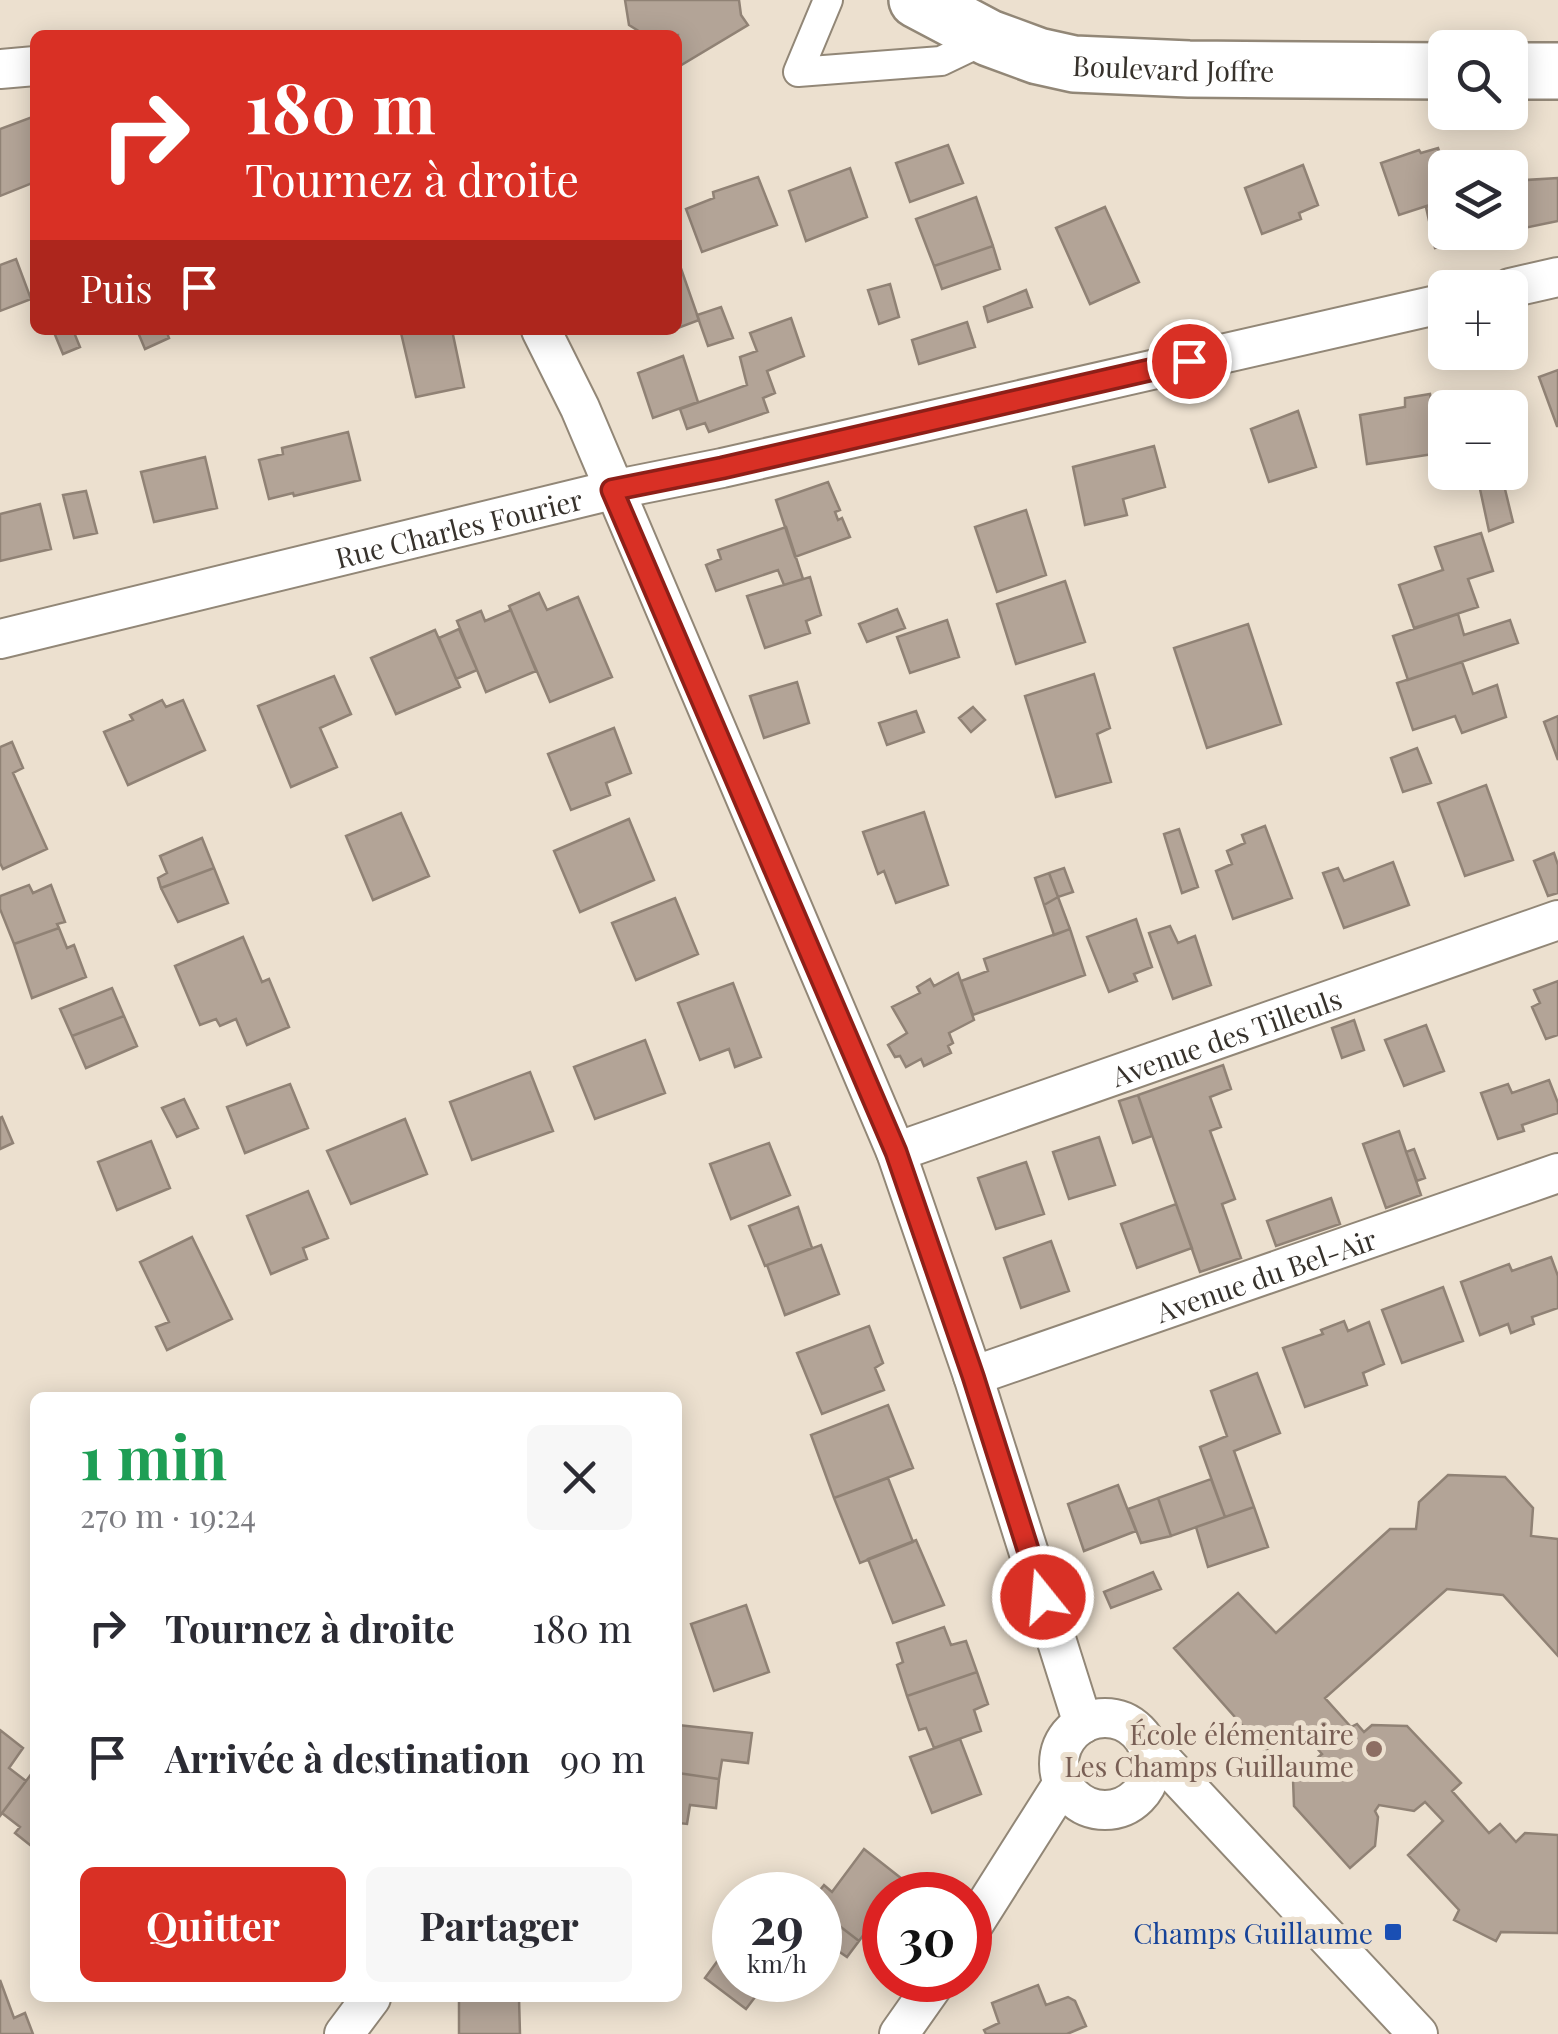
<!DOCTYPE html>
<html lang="fr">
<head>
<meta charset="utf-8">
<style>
	:root { --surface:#fff; --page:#f7f7f7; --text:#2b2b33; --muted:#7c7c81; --accent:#d93025 }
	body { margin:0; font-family:"Playfair Display",serif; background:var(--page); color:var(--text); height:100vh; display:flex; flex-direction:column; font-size:38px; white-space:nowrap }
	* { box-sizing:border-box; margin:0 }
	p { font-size:32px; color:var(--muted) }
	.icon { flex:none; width:55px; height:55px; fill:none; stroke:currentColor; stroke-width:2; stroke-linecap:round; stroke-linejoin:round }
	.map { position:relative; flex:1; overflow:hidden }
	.details { position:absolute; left:30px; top:1392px; width:652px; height:610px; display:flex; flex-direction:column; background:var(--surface); border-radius:15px; box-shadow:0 5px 25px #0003 }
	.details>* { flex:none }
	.guide { position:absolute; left:30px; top:30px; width:652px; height:305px; border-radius:15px; box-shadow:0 5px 25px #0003; background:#d93025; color:#fff; overflow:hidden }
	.tools { position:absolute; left:1428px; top:30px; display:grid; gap:20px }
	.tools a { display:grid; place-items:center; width:100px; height:100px; border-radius:15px; background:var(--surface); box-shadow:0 5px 25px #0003; font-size:50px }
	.speed { position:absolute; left:712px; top:1872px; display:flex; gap:20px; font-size:50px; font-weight:700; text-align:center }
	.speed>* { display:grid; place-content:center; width:130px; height:130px; border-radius:50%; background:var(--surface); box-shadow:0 5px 25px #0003; line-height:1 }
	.speed small { font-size:25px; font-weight:400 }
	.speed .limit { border:15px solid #d22; background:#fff; color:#111 }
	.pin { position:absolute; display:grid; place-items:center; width:85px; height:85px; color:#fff; margin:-42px; border:5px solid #fff; border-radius:50%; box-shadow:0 2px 10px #0007 }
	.me { position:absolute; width:110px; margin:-55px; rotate:343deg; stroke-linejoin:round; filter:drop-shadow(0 0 8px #0008) }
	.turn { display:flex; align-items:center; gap:35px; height:210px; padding:0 50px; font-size:45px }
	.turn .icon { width:130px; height:130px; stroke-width:2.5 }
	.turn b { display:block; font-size:70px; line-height:85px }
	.then { display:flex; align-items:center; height:95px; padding:0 50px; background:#0003; gap:20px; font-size:38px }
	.round { display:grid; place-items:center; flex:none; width:105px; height:105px; border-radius:15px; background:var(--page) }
	.headline { display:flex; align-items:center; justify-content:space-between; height:170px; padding:0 50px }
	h1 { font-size:60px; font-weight:700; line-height:75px; color:#1e9e55 }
	.cta { display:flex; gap:20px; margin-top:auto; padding:20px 50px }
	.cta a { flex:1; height:115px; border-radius:15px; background:var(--accent); color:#fff; font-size:40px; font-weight:700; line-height:115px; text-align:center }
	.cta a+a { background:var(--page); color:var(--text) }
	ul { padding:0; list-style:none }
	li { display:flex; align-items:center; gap:30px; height:130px; padding:0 50px }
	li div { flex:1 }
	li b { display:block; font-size:38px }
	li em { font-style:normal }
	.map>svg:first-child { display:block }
	.building { fill:#b3a497; stroke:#908275; stroke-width:2.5 }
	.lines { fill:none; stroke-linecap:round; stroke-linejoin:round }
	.pedestrian-casing { stroke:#928777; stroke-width:32 }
	.minor-casing { stroke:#928777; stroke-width:42 }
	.primary-casing { stroke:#928777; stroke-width:60 }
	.pedestrian { stroke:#fff; stroke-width:28 }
	.minor { stroke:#fff; stroke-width:38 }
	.primary { stroke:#fff; stroke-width:55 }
	.route-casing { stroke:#8d1f18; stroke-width:25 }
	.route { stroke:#d93025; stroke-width:18 }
	.education-dot { fill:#8d6e63; stroke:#ece0cf; stroke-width:4 }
	.transit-dot { fill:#1a4fb4; stroke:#ece0cf; stroke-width:4 }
	.labels { text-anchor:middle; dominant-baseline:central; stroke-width:10; stroke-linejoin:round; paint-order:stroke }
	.street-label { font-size:28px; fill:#37322c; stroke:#ece0cf }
	.education-label { font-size:28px; fill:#785e54; stroke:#ece0cf; text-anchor:end }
	.transit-label { font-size:28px; fill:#164399; stroke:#ece0cf; text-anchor:end }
</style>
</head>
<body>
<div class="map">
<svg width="1558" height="2034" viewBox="0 0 1558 2034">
	<rect width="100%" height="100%" fill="#ece0cf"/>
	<path class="building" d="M625 0H739L741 15 748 25 678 67V35H645L629 25Z
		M35 116V182L0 196V129Z
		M948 145 963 183 910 202 896 163Z
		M1438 148 1445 169V200L1399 215 1381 163 1419 150 1421 153Z
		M1303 165 1318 205 1299 213 1301 219 1262 234 1245 188Z
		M850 168 867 217 806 241 789 191Z
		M758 177 777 225 702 252 686 209 714 198 713 192Z
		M1558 178V221L1510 231V181Z
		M976 197 993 246 934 266 916 219Z
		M1445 200V232H1503L1435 248 1426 207Z
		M1105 207 1139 282 1090 304 1056 228Z
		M993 246 1000 269 942 289 934 266Z
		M16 259 31 299 0 311V265Z
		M678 260 699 320 678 328Z
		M890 284 899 317 879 324 868 290Z
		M1026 290 1032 307 988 322 984 307Z
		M721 307 733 338 708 346 697 315Z
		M791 318 804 356 767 371 775 393 763 398 768 412 709 432 705 423 687 429 680 409 747 385 740 357 757 351 750 333Z
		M967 322 975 347 919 364 912 340Z
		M53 330H73L80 347 63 354Z
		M137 330H166L169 338 145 349Z
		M412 330H452L464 387 416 397 401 333Z
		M683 356 698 402 653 418 638 373Z
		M1558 370V426H1557L1539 377Z
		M1430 394 1440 453 1367 464 1360 415 1405 407V398Z
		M1298 411 1316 467 1269 482 1251 429Z
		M348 432 360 480 294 496 293 493 269 499 259 460 283 454 282 448Z
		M1154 446 1165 487 1123 499 1127 515 1085 525 1073 467Z
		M205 457 217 508 154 522 141 472Z
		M1501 472 1503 481 1480 489 1476 473Z
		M1503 481 1513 522 1489 531 1480 489Z
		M828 482 840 510 835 512 838 520 842 518 850 537 795 557 776 500Z
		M86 491 97 533 74 538 63 495Z
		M40 504 51 549 0 561V514Z
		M1026 510 1046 575 997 592 975 527Z
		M786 527 803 579 784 585 778 570 716 591 706 565 721 559 718 550Z
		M1481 533 1493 571 1468 579 1478 607 1414 628 1399 585 1443 570 1435 547Z
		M810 577 821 615 806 621 810 633 765 648 747 596Z
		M1065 581 1085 642 1016 664 997 604Z
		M539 593 547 610 578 597 612 677 550 702 509 606Z
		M897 609 905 628 867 642 859 624Z
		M511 610 536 671 486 692 457 621 481 611 485 621Z
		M1458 614 1464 635 1510 620 1518 643 1408 680 1393 636Z
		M947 620 959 657 910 673 897 637Z
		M1248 624 1281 724 1207 748 1174 648Z
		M459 629 477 670 456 679 439 638Z
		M435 630 460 687 396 714 371 658Z
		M1462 662 1473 694 1497 685 1506 717 1462 733 1455 716 1413 730 1397 683Z
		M1094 674 1110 728 1097 734 1111 782 1056 797 1025 696Z
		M334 676 351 714 320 728 337 767 291 787 258 706Z
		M797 682 809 723 764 738 750 696Z
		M162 700 166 707 183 700 205 750 128 785 104 732 133 720 130 715Z
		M973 707 985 720 971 732 959 718Z
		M916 711 924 732 887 745 879 723Z
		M1558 716V760L1544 722Z
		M614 728 631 773 606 783 610 795 571 810 548 754Z
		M12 742 23 768 13 773 47 849 3 869 0 863V747Z
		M1417 748 1431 783 1403 792 1391 758Z
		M1486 785 1513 860 1465 876 1438 803Z
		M924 812 948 885 896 903 884 871 878 874 863 832Z
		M401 813 429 876 373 900 346 836Z
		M629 819 654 880 580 912 554 851Z
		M1265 826 1292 898 1233 919 1216 871 1232 864 1227 851 1245 843 1242 835Z
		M1179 829 1198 887 1182 893 1164 834Z
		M202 838 214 868 161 888 158 878 167 873 160 856Z
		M1554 853 1558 865V893L1548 896 1534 861Z
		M1393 862 1409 905 1344 928 1323 873 1338 868 1344 881Z
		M214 868 228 903 178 922 161 888Z
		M1064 868 1073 892 1058 897 1049 873Z
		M1049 873 1058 897 1044 905 1035 878Z
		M29 885 33 893 51 885 65 922 57 924 59 928 14 944 0 909V896Z
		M1058 897 1070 929 1054 935 1044 905Z
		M675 898 698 954 636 980 612 923Z
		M1136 919 1152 967 1134 974 1137 981 1109 992 1087 937Z
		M1170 926 1178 943 1195 936 1211 985 1173 999 1149 933Z
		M59 928 67 948 74 945 86 977 32 998 14 944Z
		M1070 929 1085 975 973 1015 961 981 988 971 984 959Z
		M243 937 262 982 269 979 289 1027 247 1045 236 1019 220 1026 216 1019 200 1025 175 966Z
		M958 973 974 1020 949 1033 953 1043 948 1046 951 1053 924 1066 921 1059 906 1067 900 1056 895 1057 888 1045 907 1033 892 1007 920 993 917 987 930 979 934 986Z
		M1558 981V1035L1546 1039 1532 1007 1540 1003 1534 990Z
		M733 983 761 1057 735 1067 729 1049 700 1060 678 1003Z
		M112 988 124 1016 72 1036 60 1009Z
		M124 1016 137 1046 86 1068 72 1036Z
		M1354 1020 1364 1050 1342 1058 1332 1028Z
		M1426 1025 1444 1071 1404 1086 1385 1040Z
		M645 1040 665 1093 595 1119 574 1067Z
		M1223 1065 1231 1089 1210 1097 1221 1127 1210 1131 1235 1199 1222 1204 1241 1258 1200 1272 1138 1095Z
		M530 1072 553 1131 472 1160 450 1102Z
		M1549 1080 1558 1103V1113L1522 1125 1524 1131 1498 1139 1481 1093 1508 1084 1512 1093Z
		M290 1084 308 1128 245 1153 227 1107Z
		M1138 1095 1152 1136 1133 1143 1119 1101Z
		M184 1099 198 1128 177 1137 162 1108Z
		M2 1117 13 1143 0 1149V1118Z
		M405 1119 427 1174 351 1204 327 1151Z
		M1399 1131 1421 1195 1386 1208 1363 1144Z
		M1099 1137 1115 1185 1069 1199 1053 1152Z
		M151 1141 170 1188 117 1210 98 1162Z
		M769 1143 790 1195 731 1219 710 1164Z
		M1414 1149 1425 1178 1417 1181 1406 1152Z
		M1026 1162 1044 1214 996 1229 978 1178Z
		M308 1191 328 1238 303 1248 307 1259 271 1274 247 1216Z
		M1331 1198 1340 1224 1276 1246 1267 1221Z
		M1176 1204 1192 1248 1137 1268 1121 1224Z
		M798 1207 812 1248 765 1266 749 1226Z
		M192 1237 232 1319 167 1350 156 1327 169 1322 140 1262Z
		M1051 1241 1069 1291 1021 1308 1004 1258Z
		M821 1245 839 1294 785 1315 767 1265Z
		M1551 1257 1558 1276V1308L1532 1317 1534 1324 1511 1333 1508 1324 1480 1335 1461 1282 1509 1264 1512 1271Z
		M1443 1287 1463 1341 1402 1363 1382 1310Z
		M1344 1321 1348 1331 1369 1322 1384 1364 1363 1373 1367 1385 1305 1407 1283 1348 1323 1334 1321 1330Z
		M869 1326 883 1363 875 1368 884 1390 822 1414 797 1353Z
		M1257 1373 1280 1433 1234 1451 1254 1507 1225 1517 1200 1447 1227 1436 1211 1391Z
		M888 1405 913 1468 834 1498 811 1435Z
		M1448 1475 1505 1477 1533 1508 1531 1536 1558 1539V1656L1503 1595 1447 1589 1325 1698 1351 1727 1357 1724 1364 1732 1372 1725 1407 1726 1461 1783 1452 1791 1489 1833 1500 1824 1516 1842 1525 1833 1558 1835V1933L1501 1932 1496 1941 1454 1920 1459 1910 1408 1855 1443 1821 1425 1802 1414 1811 1379 1805 1375 1811 1378 1817 1375 1846 1350 1868 1294 1806 1293 1779 1322 1754 1296 1724 1265 1751 1174 1648 1238 1593 1276 1633 1390 1529H1416L1419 1502Z
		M888 1478 913 1542 860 1563 834 1498Z
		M1211 1479 1225 1517 1171 1536 1158 1498Z
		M1118 1485 1136 1531 1084 1551 1068 1504Z
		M1158 1498 1171 1536 1141 1543 1128 1509Z
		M1254 1507 1268 1547 1208 1567 1196 1527Z
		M916 1540 944 1605 893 1623 868 1559Z
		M1153 1572 1161 1589 1111 1608 1104 1592Z
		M746 1605 769 1672 714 1691 691 1624Z
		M944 1627 951 1645 966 1641 977 1672 907 1696 897 1665 903 1662 897 1643Z
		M977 1672 988 1704 974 1710 981 1731 934 1748 926 1728 919 1730 907 1696Z
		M678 1725 752 1733 748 1763 722 1760 719 1779 678 1773Z
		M0 1730 23 1748 9 1768 26 1781 0 1816Z
		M960 1739 981 1794 932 1813 910 1757Z
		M35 1769V1849L15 1833 20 1827 2 1813Z
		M678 1773 719 1779 716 1808 690 1805 687 1824 678 1823Z
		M864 1849 911 1886 904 1895H885V1919L879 1927 873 1922 859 1941 820 1911V1895H816L824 1885 832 1892Z
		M820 1911 859 1941 847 1957 828 1944 820 1955Z
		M735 1937V1980H768L746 2009 705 1978Z
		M0 1980 14 2018 25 2013 33 2034H0Z
		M1038 1985 1046 2005 1068 1997 1075 2001 1086 2026 1067 2034H986L984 2030 999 2023 992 2003Z
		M459 1998H519L520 2034H459Z"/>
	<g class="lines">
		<defs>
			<path id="pedestrian" d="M828 0 798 72 941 61 989 38"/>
			<g id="minor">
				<path d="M0 69 35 66"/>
				<path d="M1510 288 1558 277"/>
				<path d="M541 330 580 408 896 1152 973 1376 1083 1724"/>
				<path id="s1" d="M0 639 612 490 722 468 1445 303"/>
				<path id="s2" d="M896 1152 1558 920"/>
				<path id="s3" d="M973 1376 1558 1173"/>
				<circle cx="1105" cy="1764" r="46"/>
				<path d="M1148 1745 1418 2034"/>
				<path d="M970 1930 1063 1783"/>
				<path d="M344 2034 371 1998"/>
				<path d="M899 2034 937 1980"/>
			</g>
			<g id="primary">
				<path id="s4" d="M917 0 989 38 1038 56 1074 64 1189 69 1445 71"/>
				<path d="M1510 71H1558"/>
			</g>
		</defs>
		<use href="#pedestrian" class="pedestrian-casing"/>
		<use href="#minor" class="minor-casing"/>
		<use href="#primary" class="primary-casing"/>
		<use href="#pedestrian" class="pedestrian"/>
		<use href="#minor" class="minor"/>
		<use href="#primary" class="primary"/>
	</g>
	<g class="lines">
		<defs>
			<path id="route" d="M1043 1597 973 1376 896 1152 612 490 722 468 1189 361"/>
		</defs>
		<use href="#route" class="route-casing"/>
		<use href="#route" class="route"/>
	</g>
	<circle class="education-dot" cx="1374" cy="1749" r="10"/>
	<rect class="transit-dot" x="1383" y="1922" width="20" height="20" rx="5"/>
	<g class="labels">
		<g class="street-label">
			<text stroke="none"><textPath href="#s4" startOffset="270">Boulevard Joffre</textPath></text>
			<text stroke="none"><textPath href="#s1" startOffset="472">Rue Charles Fourier</textPath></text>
			<text stroke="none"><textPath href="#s2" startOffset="350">Avenue des Tilleuls</textPath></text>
			<text stroke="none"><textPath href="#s3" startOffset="310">Avenue du Bel-Air</textPath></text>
		</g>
		<g class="education-label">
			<text x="1354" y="1733">École élémentaire<tspan x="1354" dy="32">Les Champs Guillaume</tspan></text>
		</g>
		<g class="transit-label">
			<text x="1373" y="1932">Champs Guillaume</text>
		</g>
	</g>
</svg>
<div class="tools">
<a><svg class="icon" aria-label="search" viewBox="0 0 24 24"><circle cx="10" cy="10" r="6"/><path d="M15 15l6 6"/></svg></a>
<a><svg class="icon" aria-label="layers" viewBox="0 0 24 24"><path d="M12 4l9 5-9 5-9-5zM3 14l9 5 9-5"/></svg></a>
<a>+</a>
<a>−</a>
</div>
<div class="speed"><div>29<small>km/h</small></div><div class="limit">30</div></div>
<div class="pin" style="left:1189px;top:361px;background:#d93025"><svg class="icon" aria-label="arrive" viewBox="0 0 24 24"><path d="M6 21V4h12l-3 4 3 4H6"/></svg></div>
<svg class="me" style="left:1043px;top:1597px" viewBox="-20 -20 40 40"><circle r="17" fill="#d93025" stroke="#fff" stroke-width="3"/><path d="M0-11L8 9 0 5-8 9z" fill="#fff"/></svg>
<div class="guide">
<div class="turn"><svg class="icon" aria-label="right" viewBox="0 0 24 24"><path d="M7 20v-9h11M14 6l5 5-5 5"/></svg><div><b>180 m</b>Tournez à droite</div></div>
<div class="then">Puis<svg class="icon" aria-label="arrive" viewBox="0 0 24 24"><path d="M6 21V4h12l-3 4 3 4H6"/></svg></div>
</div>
<section class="details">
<div class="headline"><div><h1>1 min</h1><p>270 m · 19:24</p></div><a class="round"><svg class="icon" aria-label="close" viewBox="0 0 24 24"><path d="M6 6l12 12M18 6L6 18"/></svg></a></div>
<ul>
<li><svg class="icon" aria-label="right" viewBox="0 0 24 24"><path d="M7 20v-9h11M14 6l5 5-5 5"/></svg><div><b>Tournez à droite</b></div><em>180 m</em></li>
<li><svg class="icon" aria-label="arrive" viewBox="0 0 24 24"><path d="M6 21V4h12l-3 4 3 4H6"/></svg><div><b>Arrivée à destination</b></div><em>90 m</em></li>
</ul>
<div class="cta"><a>Quitter</a><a>Partager</a></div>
</section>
</div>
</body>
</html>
